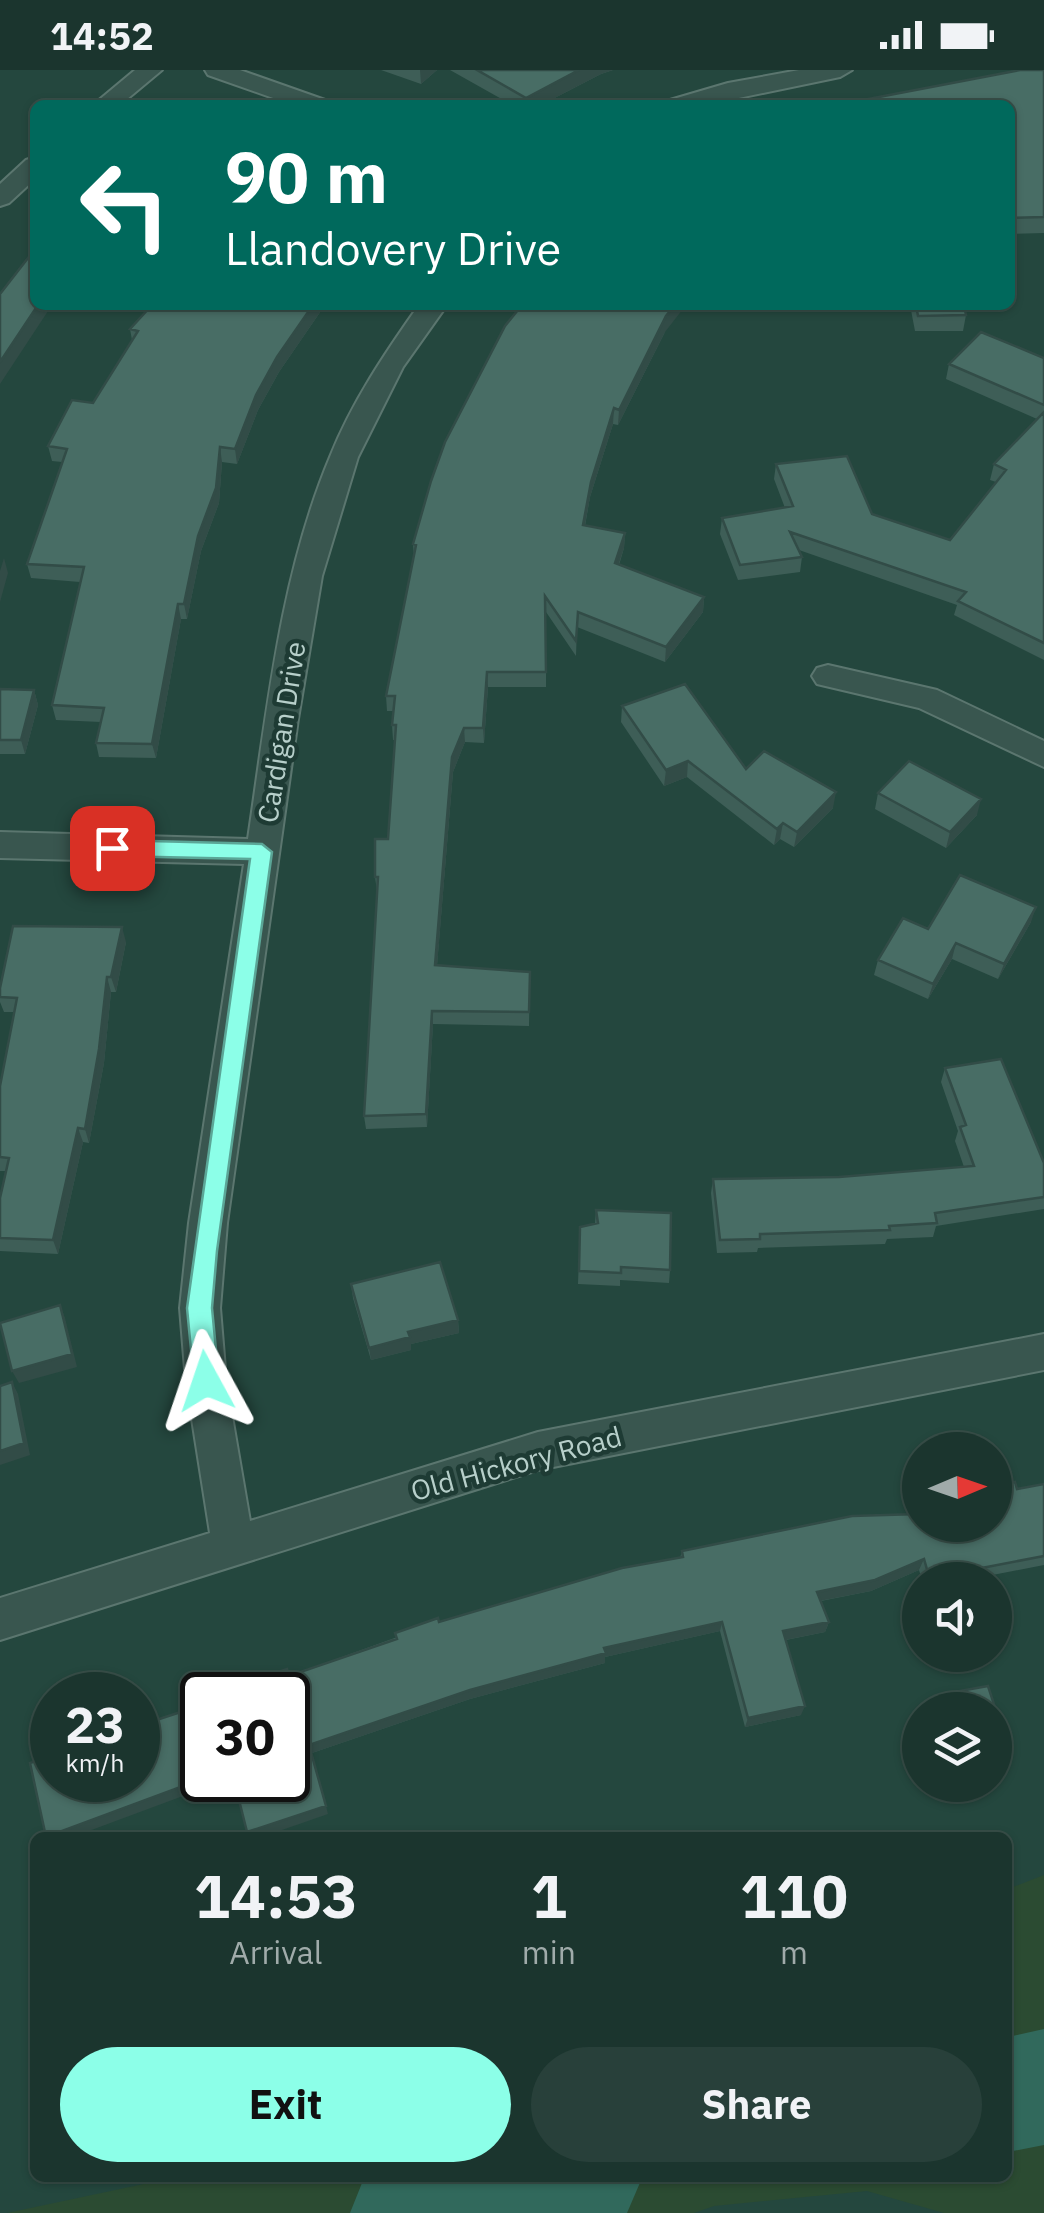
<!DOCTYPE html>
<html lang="en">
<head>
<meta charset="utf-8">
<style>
	:root { --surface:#1b352e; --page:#28403a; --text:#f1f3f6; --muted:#a0abaa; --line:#39504a; --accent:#8cffe8 }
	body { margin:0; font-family:"IBM Plex Sans",sans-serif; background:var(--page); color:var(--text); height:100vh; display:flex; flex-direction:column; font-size:38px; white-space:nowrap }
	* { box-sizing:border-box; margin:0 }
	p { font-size:32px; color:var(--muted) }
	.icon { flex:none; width:55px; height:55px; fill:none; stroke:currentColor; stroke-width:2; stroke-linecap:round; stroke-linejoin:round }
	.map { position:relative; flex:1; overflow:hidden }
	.details { position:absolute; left:30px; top:1762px; width:982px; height:350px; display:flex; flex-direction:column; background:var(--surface); border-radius:15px; box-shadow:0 2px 8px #0004,0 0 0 2px var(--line) }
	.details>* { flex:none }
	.top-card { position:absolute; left:30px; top:30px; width:985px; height:210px; border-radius:15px; box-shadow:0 2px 8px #0004,0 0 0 2px var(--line); background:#00695c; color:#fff; overflow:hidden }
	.needle { width:65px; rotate:88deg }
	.buttons { position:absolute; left:902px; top:1362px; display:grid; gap:20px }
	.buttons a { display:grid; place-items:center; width:110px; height:110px; border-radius:50%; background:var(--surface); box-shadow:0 2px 8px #0004,0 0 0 2px var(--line); font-size:50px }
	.speed { position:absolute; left:30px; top:1602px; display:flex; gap:20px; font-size:50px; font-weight:700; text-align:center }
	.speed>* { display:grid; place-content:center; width:130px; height:130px; border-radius:50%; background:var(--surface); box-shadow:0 2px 8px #0004,0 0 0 2px var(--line); line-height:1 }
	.speed small { font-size:25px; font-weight:400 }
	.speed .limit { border:5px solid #111; border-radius:15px; background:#fff; color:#111 }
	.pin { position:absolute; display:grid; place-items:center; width:85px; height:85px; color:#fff; margin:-42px; border-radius:20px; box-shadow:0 5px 15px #0006 }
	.me { position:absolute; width:110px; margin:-55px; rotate:355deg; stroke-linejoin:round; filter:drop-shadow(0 0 8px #0008) }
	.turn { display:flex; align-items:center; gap:35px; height:210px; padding:0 30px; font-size:45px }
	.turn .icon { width:130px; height:130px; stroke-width:2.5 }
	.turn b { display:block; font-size:70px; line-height:85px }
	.eta { display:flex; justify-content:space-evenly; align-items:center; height:170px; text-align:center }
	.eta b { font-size:60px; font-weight:700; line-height:70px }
	.button { display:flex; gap:20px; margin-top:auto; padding:20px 30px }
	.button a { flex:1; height:115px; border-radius:60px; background:var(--accent); color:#111; font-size:40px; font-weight:700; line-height:115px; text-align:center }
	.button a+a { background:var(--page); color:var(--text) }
	.status { display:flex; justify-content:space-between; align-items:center; height:70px; padding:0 50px; background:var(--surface); direction:ltr }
	.status svg { height:28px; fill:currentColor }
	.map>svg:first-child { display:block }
	.green { fill:#2b4b32 }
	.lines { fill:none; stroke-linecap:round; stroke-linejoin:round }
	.river { fill:#31695c; fill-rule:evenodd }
	.street-casing { stroke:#5b766f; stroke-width:4 }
	.street { fill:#39564f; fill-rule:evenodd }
	.wall { fill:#3e5e57 }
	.shaded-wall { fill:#324c47 }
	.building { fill:#486d65; stroke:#324c47; stroke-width:2.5 }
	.route { fill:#8cffe8; stroke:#5ba697; stroke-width:2.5 }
	.labels { text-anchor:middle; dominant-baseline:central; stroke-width:9; stroke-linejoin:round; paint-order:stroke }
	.street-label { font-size:28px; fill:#b7cfca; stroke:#1e3b34 }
</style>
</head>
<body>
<div class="status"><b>14:52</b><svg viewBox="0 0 49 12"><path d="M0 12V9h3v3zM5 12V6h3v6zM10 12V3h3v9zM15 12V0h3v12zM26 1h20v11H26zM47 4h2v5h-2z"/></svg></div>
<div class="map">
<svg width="1044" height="2143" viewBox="0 0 1044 2143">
	<rect width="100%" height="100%" fill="#24473e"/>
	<path class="green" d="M1044 1805V2143H944L867 2121 714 2136 694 2143H7L172 2108H1008V1819Z"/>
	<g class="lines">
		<path class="river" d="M1044 1959V2075L1008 2082V1967Z
			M364 2108H642L627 2143H350Z"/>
		<defs>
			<path id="street" d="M135 0H162L120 35H93Z
				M205 0H240L325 30 328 35H293L208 5Z
				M799 0H852L840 7 705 35H667L670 30 728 13Z
				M35 87V109L9 133 0 136V114L26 90Z
				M419 235H447L403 297 358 387 322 506 298 649 227 1153 220 1238 226 1311 250 1451 538 1362 1044 1264V1300L538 1400 0 1570V1528L210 1463 186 1311 180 1238 189 1153 244 794 0 788V762L248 769C267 642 280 506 330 387 352 332 385 283 419 235Z
				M828 595 937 620 1044 671V697L919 638 817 614 812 606 817 598Z"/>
		</defs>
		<use href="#street" class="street-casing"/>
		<use href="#street" class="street"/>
	</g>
	<path class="wall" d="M381 0H437L421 14Z
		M450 0H613L601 4 541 35H512Z
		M1044 0V163L1010 164V35Z
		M152 235H325L279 302 258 340 237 394 222 392 219 433 201 481 187 549H181L156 688 99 687 96 673 101 652 56 650 52 635 80 512 31 508 27 494 62 392 52 391 48 376 93 333 132 270 130 259Z
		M910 235H964L966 245 963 261H915Z
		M665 262 618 355 613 354 590 427 585 456 625 463 624 478 619 495 704 527 703 542 665 592 577 557 576 586 546 542V617H488L484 673 465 672 453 702 437 895 530 902 529 956 433 954 427 1057 366 1059 364 1046 377 821 375 807 388 769 395 670H393L392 655 393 641H387L386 626 414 488 413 474Z
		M1044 288V590L954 545 957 535 799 480 802 487 800 502 738 510 720 464 722 448 785 438 774 409 776 394 872 444 950 470 996 412 990 410 994 394 1037 349 946 309 949 294Z
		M0 619 34 620 38 635 25 684H0Z
		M622 636 746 699 833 738 794 777 780 769 774 775 687 707 664 716 621 652Z
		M878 723 977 745 946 778 875 739Z
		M1031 852 998 909 952 889 928 929 874 905 878 890 928 859Z
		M126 872 116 922H111L104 993 89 1073 83 1072 58 1184 0 1181V1128L6 1101H0V1016L14 942H4L0 932V918Z
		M945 998 1044 1093V1139L936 1156 933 1167 887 1169 885 1174 758 1178 757 1182 717 1183 711 1123 713 1109 839 1107 964 1097 955 1071 958 1061 941 1012Z
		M596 1140 670 1200 669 1213 620 1210V1216L578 1214 580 1157 595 1153Z
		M351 1214 458 1250 459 1263 411 1274V1280L371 1290 353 1228Z
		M1044 1414V1495L967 1510H922L919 1500 871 1521 821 1531 829 1552 825 1562 786 1570 801 1645 745 1657 720 1561 605 1587V1593L470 1629 312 1683 328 1744 289 1606 439 1552 680 1488 682 1481 914 1444 917 1437Z
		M988 1616 1008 1677 1004 1682 995 1684V1640H943L940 1629 943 1624Z"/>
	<path class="shaded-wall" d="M420 0H437L421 14Z
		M579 0H613L601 4 541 35H526V28Z
		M38 235H52L0 314V292Z
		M313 235H325L279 302 258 340 237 394 235 379 256 325 277 287Z
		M675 235H686L665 262 618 355 619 340 666 246Z
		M614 338 613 354 590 427 582 471 583 455 591 412Z
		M220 377 222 392 219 433 201 481 187 549 184 534 198 466Z
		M625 463 624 478 614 508 615 493Z
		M4 488 8 503 0 532V501Z
		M704 527 703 542 665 592 666 577Z
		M178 534 181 549 156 688 152 674Z
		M487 602 488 617 484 673 483 658Z
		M34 620 38 635 25 684 21 670Z
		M464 658 465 672 453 702 436 909 435 895 452 687Z
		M688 691 687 707 664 716 666 700Z
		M836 722 833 738 794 777 797 762Z
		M981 729 977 745 946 778 950 762Z
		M783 753 780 769 774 775 777 759Z
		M1036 837 1031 852 998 909 1004 894Z
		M122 857 126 872 116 922 111 907Z
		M956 873 952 889 928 929 933 914Z
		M107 907 111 922 104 993 89 1073 85 1059Z
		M432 941 433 954 427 1057 426 1044Z
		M78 1058 83 1072 58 1184 53 1170Z
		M60 1235 65 1248 77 1297 19 1313 12 1301Z
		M458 1250 459 1263 411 1274V1280L371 1290 369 1278 408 1262Z
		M12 1312 18 1324 30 1385 0 1395V1381Z
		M924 1489 919 1500 871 1521 814 1532 817 1522Z
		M937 1501 933 1510H925L928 1503Z
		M722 1552 720 1561 605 1587V1593L470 1629 312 1683 328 1744 259 1768H250L247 1762 309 1675 470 1620 604 1578Z
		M829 1552 825 1562 780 1571 783 1561Z
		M805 1636 801 1645 745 1657 748 1648Z
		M202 1709V1710H226L70 1768 46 1767Z"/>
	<path class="building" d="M477 0H579L526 28Z
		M1020 0H1044V147L1010 148V35H837Z
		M35 179V235H38L0 292V224Z
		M152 235H313L277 287 256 325 235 379 220 377 216 418 198 466 184 534H178L152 674 96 673 104 638 52 635 84 497 27 494 67 379 48 376 72 330 93 333 138 261 130 259Z
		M522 235H675L666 246 619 340 614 338 591 412 583 455 625 463 615 493 704 527 666 577 578 542 576 571 545 526 546 602H487L483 658H464L452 687 435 895 530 902 529 942 432 941 426 1044 364 1046 378 807H375V769H388L396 655H392L395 626H386L416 475 413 474 431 411 445 372 505 256Z
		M916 235H964L966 245 918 246Z
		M981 262 1044 288V335L949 294Z
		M1044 342V573L958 531 966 522 790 462 802 487 740 495 722 448 793 436 776 394 847 386 872 444 950 470 1006 400 994 394Z
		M685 614 746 699 764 681 836 722 797 762 783 753 777 759 688 691 666 700 622 636Z
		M0 619 34 620 21 670H0Z
		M909 691 981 729 950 762 878 723Z
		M960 805 1036 837 1004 894 956 873 933 914 878 890 903 848 928 859Z
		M13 856 122 857 111 907H107L99 979 85 1059 78 1058 53 1170 0 1168V1128L9 1088 0 1087V1016L17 928 0 927V918Z
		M1001 989 1044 1093V1127L935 1143 937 1153 889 1156 890 1160 760 1164V1169L720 1170 713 1109 839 1107 974 1096 960 1057 966 1055 945 998Z
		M596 1140 671 1143 670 1200 621 1197V1203L579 1201 580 1157 598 1153Z
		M440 1192 458 1250 408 1262 410 1267 369 1278 351 1214Z
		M60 1235 72 1284 12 1301 0 1253Z
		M12 1312 24 1373 0 1381V1316Z
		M1015 1412 1017 1419 1044 1414V1486L940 1506 937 1501 928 1503 924 1489 875 1510 817 1522 829 1552 783 1561 805 1636 748 1648 722 1552 604 1578 606 1583 470 1620 309 1675 326 1736 247 1762 234 1710H288V1625H234L240 1623 237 1615 287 1599 289 1606 397 1569 395 1563 438 1548 439 1552 622 1498 683 1487 682 1481 852 1446 918 1444 917 1437H920V1455H995V1416Z
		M988 1616 1008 1677 995 1680V1640H947L943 1624Z
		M202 1635V1709L46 1767 30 1693 52 1685V1710H138V1656Z"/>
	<path class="route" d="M112 770 262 774 272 782 217 1181 212 1238 219 1311 215 1319 206 1322 198 1319 194 1311 187 1238 250 789 112 786 102 778Z"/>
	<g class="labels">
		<g class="street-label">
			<text transform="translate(281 662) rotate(-81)">Cardigan Drive</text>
			<text transform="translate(516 1393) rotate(-15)">Old Hickory Road</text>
		</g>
	</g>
</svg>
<div class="buttons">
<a><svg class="needle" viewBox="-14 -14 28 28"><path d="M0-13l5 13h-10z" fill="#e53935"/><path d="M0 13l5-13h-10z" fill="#a0abaa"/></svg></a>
<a><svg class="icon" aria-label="sound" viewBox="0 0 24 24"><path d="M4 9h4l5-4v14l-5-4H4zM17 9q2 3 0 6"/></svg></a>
<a><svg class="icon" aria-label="layers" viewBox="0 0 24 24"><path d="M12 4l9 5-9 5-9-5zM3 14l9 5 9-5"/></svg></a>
</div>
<div class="speed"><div>23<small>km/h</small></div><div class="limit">30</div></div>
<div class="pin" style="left:112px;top:778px;background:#d93025"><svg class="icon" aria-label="arrive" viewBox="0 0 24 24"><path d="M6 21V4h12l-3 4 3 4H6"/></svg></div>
<svg class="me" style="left:206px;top:1311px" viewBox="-20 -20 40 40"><path d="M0-17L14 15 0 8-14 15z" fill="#8cffe8" stroke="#fff" stroke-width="4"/></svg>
<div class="top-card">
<div class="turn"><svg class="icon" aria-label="left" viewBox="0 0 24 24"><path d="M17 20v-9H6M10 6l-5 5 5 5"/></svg><div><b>90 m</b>Llandovery Drive</div></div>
</div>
<section class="details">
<div class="eta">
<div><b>14:53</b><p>Arrival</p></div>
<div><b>1</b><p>min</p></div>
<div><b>110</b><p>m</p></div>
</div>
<div class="button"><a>Exit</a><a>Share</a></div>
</section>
</div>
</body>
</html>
